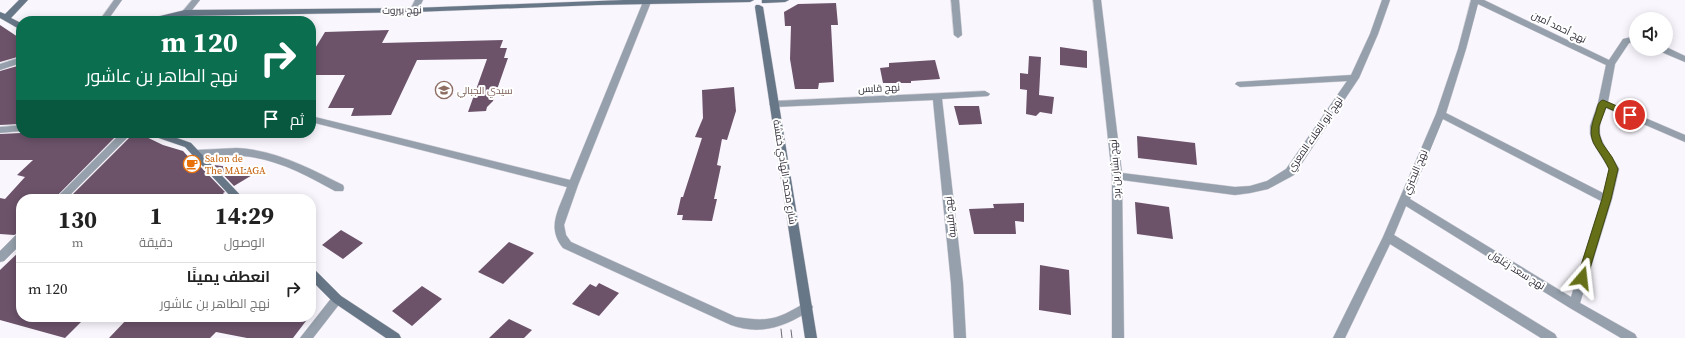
<!DOCTYPE html>
<html lang="ar">
<head>
<meta charset="utf-8">
<style>
	:root { --surface:#fff; --page:#f2f2f2; --text:#222; --muted:#767676; --line:#e0e0e0 }
	body { margin:0; font-family:"Source Serif 4",Cairo,serif; background:var(--page); color:var(--text); direction:rtl; height:100vh; display:flex; flex-direction:column; font-size:15px; white-space:nowrap }
	* { box-sizing:border-box; margin:0 }
	p { font-size:13px; color:var(--muted) }
	.icon { flex:none; width:22px; height:22px; fill:none; stroke:currentColor; stroke-width:2; stroke-linecap:round; stroke-linejoin:round }
	.map { position:relative; flex:1; overflow:hidden; direction:ltr }
	.panel { position:absolute; left:16px; top:194px; width:300px; height:128px; display:flex; flex-direction:column; background:var(--surface); border-radius:16px; box-shadow:0 2px 10px #0003; direction:rtl }
	.panel>* { flex:none }
	.hud { position:absolute; left:16px; top:16px; width:300px; height:122px; border-radius:16px; box-shadow:0 2px 10px #0003; direction:rtl; background:#0b6e4f; color:#fff; overflow:hidden }
	.controls { position:absolute; left:1629px; top:12px; display:grid; gap:8px }
	.controls a { display:grid; place-items:center; width:44px; height:44px; border-radius:50%; background:var(--surface); box-shadow:0 2px 10px #0003; font-size:20px }
	.pin { position:absolute; display:grid; place-items:center; width:34px; height:34px; color:#fff; margin:-17px; border:2px solid #fff; border-radius:50%; box-shadow:0 1px 4px #0007 }
	.me { position:absolute; width:44px; margin:-22px; rotate:17deg; stroke-linejoin:round; filter:drop-shadow(0 0 3px #0008) }
	.turn { display:flex; align-items:center; gap:14px; height:84px; padding:0 12px; font-size:18px }
	.turn .icon { width:52px; height:52px; stroke-width:2.5 }
	.turn b { display:block; font-size:28px; line-height:34px }
	.then { display:flex; align-items:center; height:38px; padding:0 12px; background:#0003; gap:8px; font-size:15px }
	.eta { display:flex; justify-content:space-evenly; align-items:center; height:68px; text-align:center }
	.eta b { font-size:24px; font-weight:700; line-height:28px }
	ul { padding:0; list-style:none }
	li { display:flex; align-items:center; gap:12px; height:52px; padding:0 12px; border-top:1px solid var(--line) }
	li div { flex:1 }
	li b { display:block; font-size:15px }
	li em { font-style:normal }
	.map>svg:first-child { display:block }
	.building { fill:#6c536a }
	.lines { fill:none; stroke-linecap:round; stroke-linejoin:round }
	.street-casing { stroke:#d4d1d9; stroke-width:1 }
	.secondary-casing { stroke:#d4d1d9; stroke-width:1 }
	.street { fill:#95a0ac; fill-rule:evenodd }
	.secondary { fill:#677787; fill-rule:evenodd }
	.tram { stroke:#6d6974; stroke-width:1 }
	.route { fill:#656f17; stroke:#42480f }
	.labels { text-anchor:middle; dominant-baseline:central; stroke-width:4; stroke-linejoin:round; paint-order:stroke }
	.street-label { font-size:10px; fill:#2d2834; stroke:#fff }
	.education-label { font-size:10px; fill:#785e54; stroke:#fff; text-anchor:start }
	.food-label { font-size:10px; fill:#c56008; stroke:#fff; text-anchor:start }
</style>
</head>
<body>
<div class="map">
<svg width="1685" height="338" viewBox="0 0 1685 338">
	<rect width="100%" height="100%" fill="#f9f6fd"/>
	<path class="building" d="M836 3 838 25H831L834 82 819 83 818 89H795L790 59 791 26H785L784 12 798 4Z
		M0 25 21 39V56L0 62Z
		M389 30 382 43 503 40 500 48H507L504 58H508L493 101 487 107 486 111 468 112 487 59 417 60 391 115 351 116 354 108H328L345 75H311V55L325 32Z
		M1060 47 1087 51V68L1060 65Z
		M1029 56 1041 57 1039 95 1054 97 1052 114 1040 112 1036 116 1026 114 1027 90 1020 89V73L1028 74Z
		M935 60 940 79 911 81V83H883L880 68 889 67V63Z
		M21 65V124L0 125V71Z
		M734 87 736 111 727 140 722 139 717 165 721 166 714 199H717L712 221 682 220 683 215H677L681 197H683L702 138 695 137 703 118 702 90Z
		M954 106H979L982 124 959 125Z
		M21 133H119L54 199H21V232L14 235 0 234V198L5 199 25 177 17 175 33 160H0V134Z
		M134 133H138L163 145 183 151 194 163 198 164 225 192 223 193 228 199H68Z
		M1137 136 1195 143 1197 165 1138 158Z
		M214 165 259 171 234 186Z
		M1135 202 1169 207 1173 239 1137 234Z
		M1024 203V222L1015 221 1016 234H974L969 209 994 208 993 204Z
		M341 230 363 243 343 259 322 245Z
		M509 242 534 253 503 284 478 272Z
		M21 250V317H86L65 338 0 320V270Z
		M1040 265 1069 270 1071 315 1039 310Z
		M599 283 619 293 599 316 572 304 590 284 596 287Z
		M422 286 442 299 412 326 392 311Z
		M129 317H309L293 338H247L216 332 210 338H109Z
		M509 319 532 330 524 338H489Z"/>
	<g class="lines">
		<defs>
			<path id="street" d="M114 0H122L107 21H99Z
				M192 0H200L188 15H182L181 13Z
				M415 0H423L417 12H414L410 10Z
				M645 0H650L651 2 578 185 564 225 566 235 571 242 736 317C768 322 776 320 803 304L807 302 811 304 813 307 811 310C786 326 761 336 731 325L563 248C546 227 559 210 567 187L311 122V116L570 180 643 2Z
				M951 0H959L962 35 958 38 954 35Z
				M1093 0H1101L1122 173 1235 187 1250 186 1267 181 1286 169 1347 81 1240 87 1235 84 1237 82 1351 75 1370 34 1382 0H1390L1378 34 1359 78 1294 175 1268 189 1250 193 1235 195 1122 180 1124 338H1112V176Z
				M1471 0H1484L1609 60 1623 39 1636 36V42L1629 43 1615 64 1608 102 1685 135V142L1606 108C1604 114 1601 120 1600 126 1597 141 1613 156 1619 169L1612 199 1580 303 1635 334 1637 338H1621L1570 308 1406 206 1394 235 1555 334 1557 338H1541L1390 244 1345 338H1333L1383 237 1436 114 1458 49ZM1478 4 1606 65 1598 103 1590 126V134L1593 143 1609 169 1603 193 1446 113 1466 49ZM1443 119 1601 201 1571 297 1410 199Z
				M1666 47 1685 56V62L1659 51 1658 49H1666Z
				M21 57V63L0 70V64Z
				M985 91 990 94 988 96 942 99 963 283 966 338H954L951 283 933 100 774 107 769 104 774 101Z
				M21 125V131L0 133V127Z
				M121 133H132L66 199H55Z
				M237 148C276 150 309 168 343 185L344 188 343 191H335C306 175 277 159 243 156 228 154 212 156 197 156L192 153 197 150Z
				M21 233V244L4 261 0 262V251L17 234Z
				M337 294 341 296 343 299 341 302 313 338H300L333 296Z"/>
			<path id="secondary" d="M19 0H28L11 18 21 23V30L0 18V12L5 14Z
				M624 0H754L750 2 597 5 414 12 185 16 162 21H147L148 19 185 10 414 8Z
				M762 0H789L785 2 765 3H762Z
				M756 5H759L763 7 817 338H805L755 7Z
				M148 133H163L191 143 244 199H233L185 147 150 135Z
				M311 269 315 270 341 296 399 334 401 338H386L333 302 311 280Z"/>
		</defs>
		<use href="#street" class="street-casing"/>
		<use href="#secondary" class="secondary-casing"/>
		<use href="#street" class="street"/>
		<use href="#secondary" class="secondary"/>
		<path class="tram" d="M781 329 782 338
			M791 330 792 338"/>
	</g>
	<path class="route" d="M1603 100 1633 113 1635 115 1630 118 1606 107 1599 126V134L1602 143 1612 157 1618 169 1611 199 1587 278 1585 280H1578L1577 278 1602 199 1609 169C1597 143 1584 144 1596 112 1597 108 1598 101 1603 100Z"/>
	<defs>
		<symbol id="school-ring" viewBox="-11 -11 22 22"><circle r="9.5" fill="#fff" stroke="#8d6e63" stroke-width="1.5"/><path d="M0-5L7-2L0 1L-7-2ZM-4 1L0 2.5L4 1V4Q0 6-4 4Z" fill="#8d6e63"/></symbol>
		<symbol id="cafe-ring" viewBox="-11 -11 22 22"><circle r="9.5" fill="#fff" stroke="#e8710a" stroke-width="1.5"/><path d="M-5.5-4.5H6V0H3Q3 3.5 0 3.5H-2.5Q-5.5 3.5-5.5 0ZM3-3.2v2h1.7v-2ZM-6 4.5H4V6H-6Z" fill="#e8710a"/></symbol>
	</defs>
	<g fill-rule="evenodd">
		<use href="#school-ring" x="434" y="80" width="20" height="20"/>
		<use href="#cafe-ring" x="182" y="154" width="20" height="20"/>
	</g>
	<g class="labels">
		<g class="street-label">
			<text transform="translate(402 10) rotate(-1)">نهج بيروت</text>
			<text transform="translate(1559 27) rotate(26)">نهج أحمد أمين</text>
			<text transform="translate(879 88) rotate(-3)">نهج قابس</text>
			<text transform="translate(1315 134) rotate(-55)">نهج أبو العلاء المعري</text>
			<text transform="translate(1115 169) rotate(-94)">نهج بشار بن برد</text>
			<text transform="translate(785 172) rotate(81)">شارع محمد الهادي خفشة</text>
			<text transform="translate(1415 172) rotate(-67)">نهج البحتري</text>
			<text transform="translate(950 217) rotate(-96)">نهج قليبية</text>
			<text transform="translate(1517 270) rotate(32)">نهج سعد زغلول</text>
		</g>
		<g class="education-label">
			<text x="457" y="90">سيدي الجبالي</text>
		</g>
		<g class="food-label">
			<text x="205" y="158">Salon de<tspan x="205" dy="12">The MALAGA</tspan></text>
		</g>
	</g>
</svg>
<div class="controls">
<a><svg class="icon" aria-label="sound" viewBox="0 0 24 24"><path d="M4 9h4l5-4v14l-5-4H4zM17 9q2 3 0 6"/></svg></a>
</div>
<div class="pin" style="left:1630px;top:115px;background:#d93025"><svg class="icon" aria-label="arrive" viewBox="0 0 24 24"><path d="M6 21V4h12l-3 4 3 4H6"/></svg></div>
<svg class="me" style="left:1582px;top:278px" viewBox="-20 -20 40 40"><path d="M0-17L14 15 0 8-14 15z" fill="#656f17" stroke="#fff" stroke-width="4"/></svg>
<div class="hud">
<div class="turn"><svg class="icon" aria-label="right" viewBox="0 0 24 24"><path d="M7 20v-9h11M14 6l5 5-5 5"/></svg><div><b>120 m</b>نهج الطاهر بن عاشور</div></div>
<div class="then">ثم<svg class="icon" aria-label="arrive" viewBox="0 0 24 24"><path d="M6 21V4h12l-3 4 3 4H6"/></svg></div>
</div>
<section class="panel">
<div class="eta">
<div><b>14:29</b><p>الوصول</p></div>
<div><b>1</b><p>دقيقة</p></div>
<div><b>130</b><p>m</p></div>
</div>
<ul>
<li><svg class="icon" aria-label="right" viewBox="0 0 24 24"><path d="M7 20v-9h11M14 6l5 5-5 5"/></svg><div><b>انعطف يمينًا</b><p>نهج الطاهر بن عاشور</p></div><em>120 m</em></li>
</ul>
</section>
</div>
</body>
</html>
